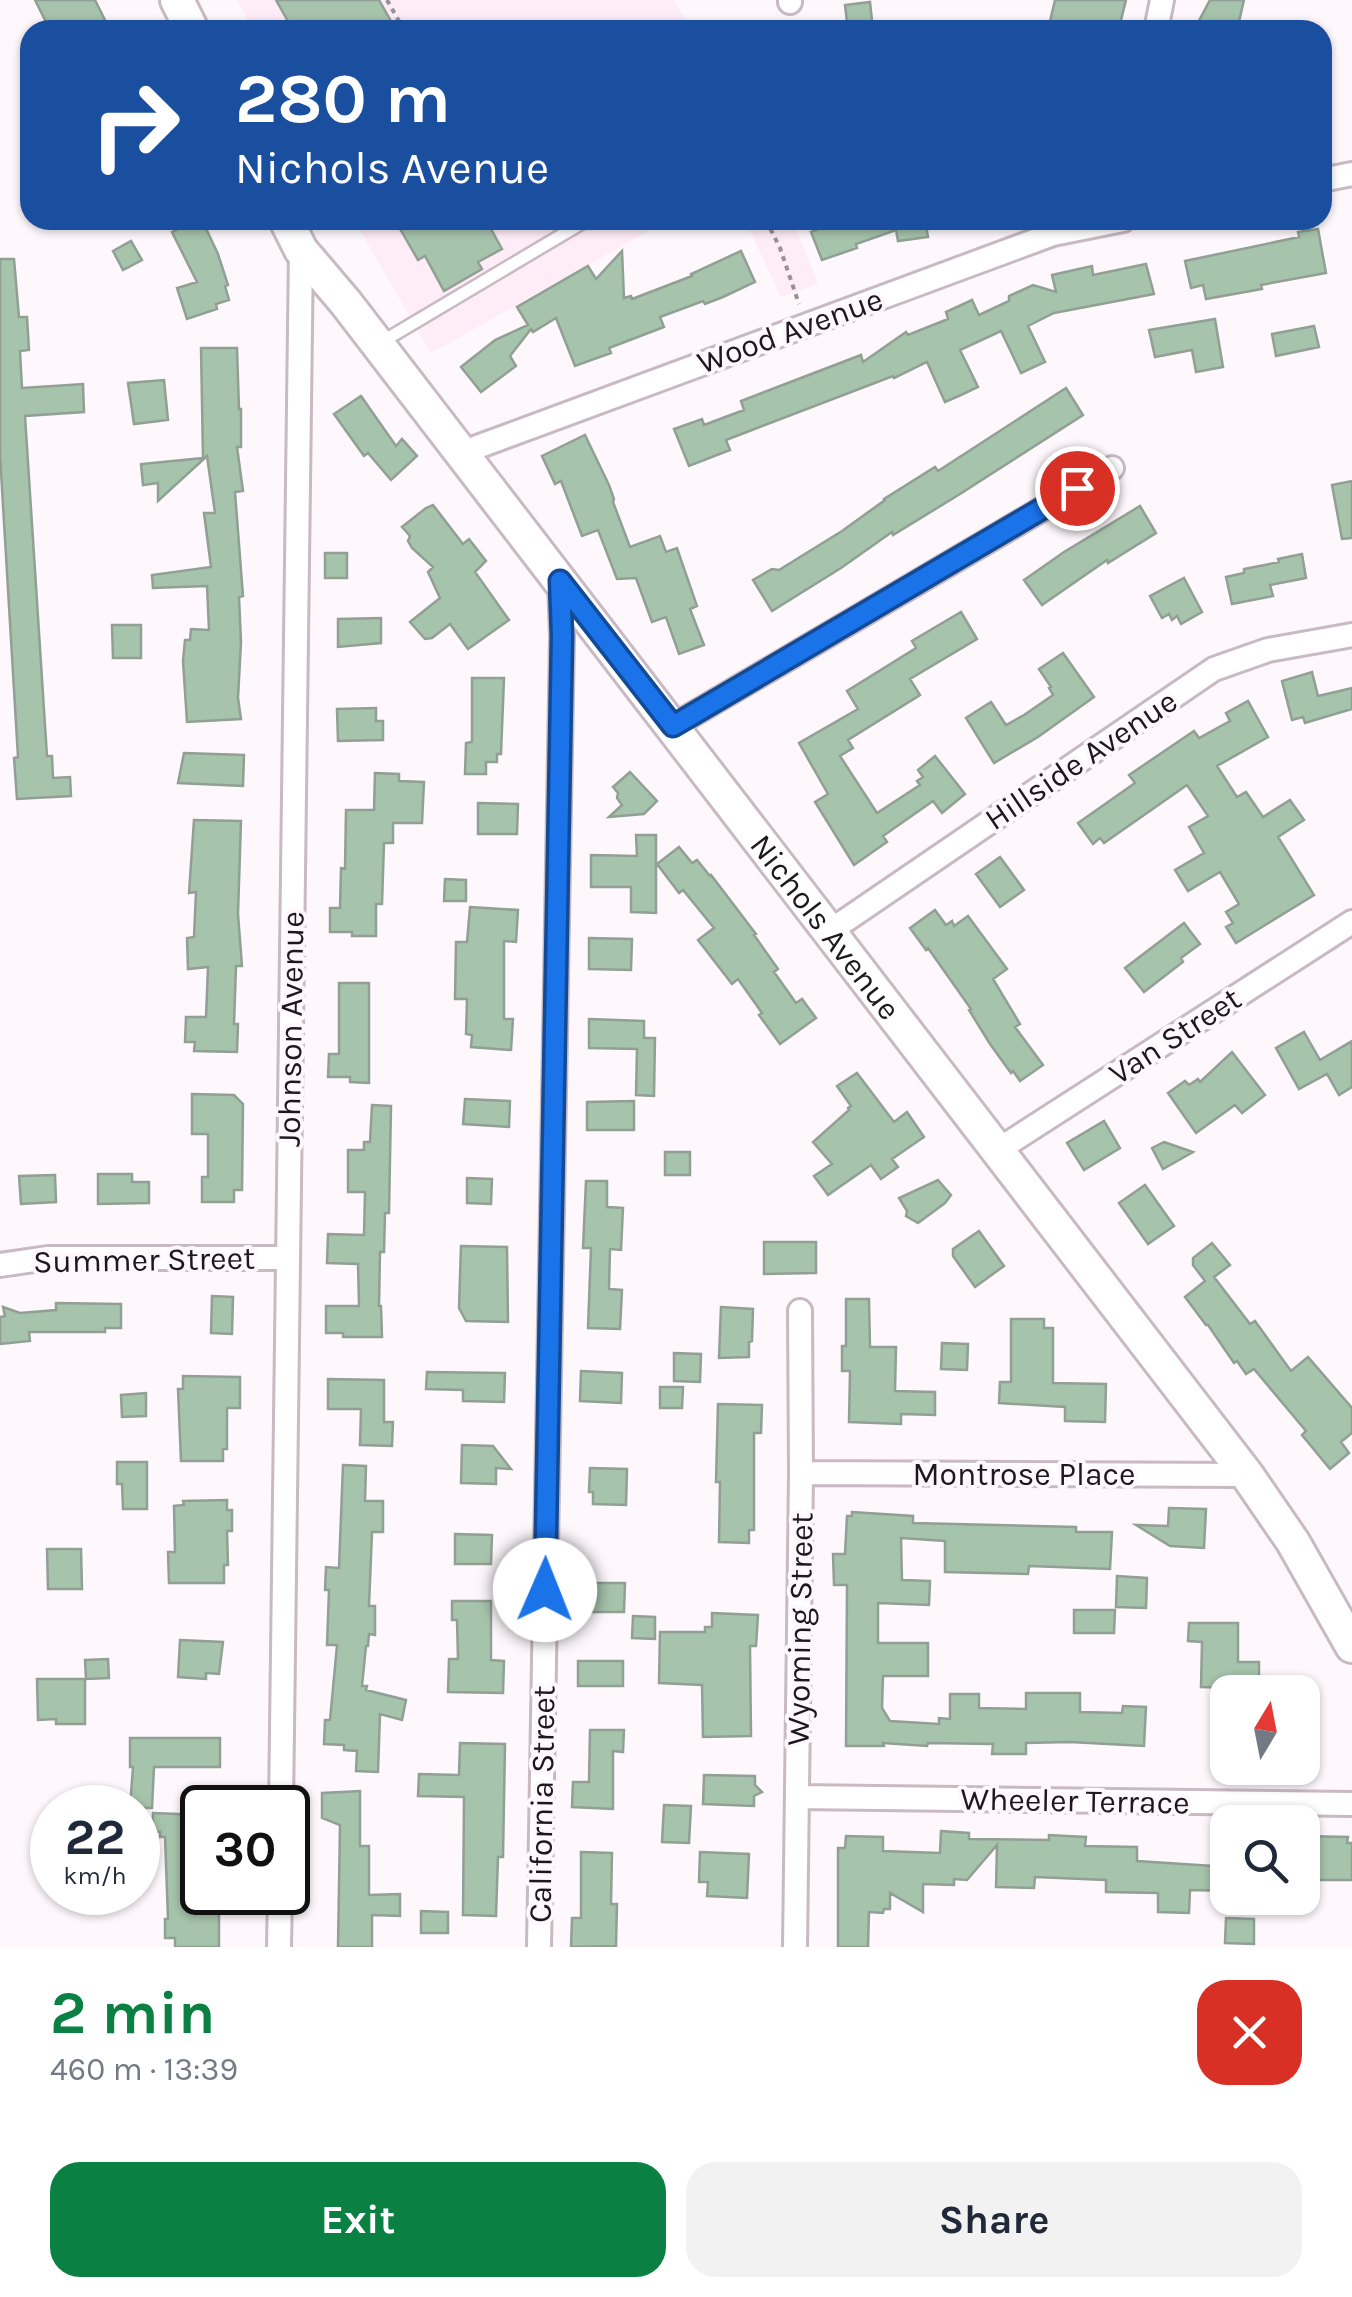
<!DOCTYPE html>
<html lang="en">
<head>
<meta charset="utf-8">
<style>
	:root { --surface:#fff; --page:#f2f2f3; --text:#1f2937; --muted:#747a83; --accent:#0b8043 }
	body { margin:0; font-family:Karla,sans-serif; background:var(--page); color:var(--text); height:100vh; display:flex; flex-direction:column; font-size:38px; white-space:nowrap }
	* { box-sizing:border-box; margin:0 }
	p { font-size:32px; color:var(--muted) }
	.icon { flex:none; width:55px; height:55px; fill:none; stroke:currentColor; stroke-width:2; stroke-linecap:round; stroke-linejoin:round }
	.map { position:relative; height:1947px; overflow:hidden }
	.side { display:flex; flex-direction:column; background:var(--surface); flex:1 }
	.side>* { flex:none }
	.top-card { position:absolute; left:20px; top:20px; width:1312px; height:210px; border-radius:30px; box-shadow:0 2px 8px #0004; background:#1a4fa0; color:#fff; overflow:hidden }
	.needle { width:65px; rotate:10deg }
	.tools { position:absolute; left:1210px; top:1675px; display:grid; gap:20px }
	.tools a { display:grid; place-items:center; width:110px; height:110px; border-radius:20px; background:var(--surface); box-shadow:0 2px 8px #0004; font-size:50px }
	.speed { position:absolute; left:30px; top:1785px; display:flex; gap:20px; font-size:50px; font-weight:700; text-align:center }
	.speed>* { display:grid; place-content:center; width:130px; height:130px; border-radius:50%; background:var(--surface); box-shadow:0 2px 8px #0004; line-height:1 }
	.speed small { font-size:25px; font-weight:400 }
	.speed .limit { border:5px solid #111; border-radius:15px; background:#fff; color:#111 }
	.pin { position:absolute; display:grid; place-items:center; width:85px; height:85px; color:#fff; margin:-42px; border:5px solid #fff; border-radius:50%; box-shadow:0 2px 10px #0007 }
	.me { position:absolute; width:110px; margin:-55px; rotate:1deg; stroke-linejoin:round; filter:drop-shadow(0 0 8px #0008) }
	.turn { display:flex; align-items:center; gap:35px; height:210px; padding:0 50px; font-size:45px }
	.turn .icon { width:130px; height:130px; stroke-width:2.5 }
	.turn b { display:block; font-size:70px; line-height:85px }
	.round { display:grid; place-items:center; flex:none; width:105px; height:105px; border-radius:30px; background:var(--page) }
	.overview { display:flex; align-items:center; justify-content:space-between; height:170px; padding:0 50px }
	h1 { font-size:60px; font-weight:700; line-height:75px; color:var(--accent) }
	.primary-button { display:flex; gap:20px; margin-top:auto; padding:20px 50px }
	.primary-button a { flex:1; height:115px; border-radius:30px; background:var(--accent); color:#fff; font-size:40px; font-weight:700; line-height:115px; text-align:center }
	.primary-button a+a { background:var(--page); color:var(--text) }
	.map>svg:first-child { display:block }
	.built { fill:#feecf7 }
	.building { fill:#a6c3ab; stroke:#919f94; stroke-width:2.5 }
	.lines { fill:none; stroke-linecap:round; stroke-linejoin:round }
	.service-casing { stroke:#c9b9c3; stroke-width:16 }
	.minor-casing { stroke:#c9b9c3; stroke-width:28 }
	.secondary-casing { stroke:#c9b9c3; stroke-width:38 }
	.path { stroke:#989296; stroke-width:4; stroke-dasharray:5 5; stroke-linecap:butt }
	.service { stroke:#fff; stroke-width:11 }
	.minor { stroke:#fff; stroke-width:22 }
	.secondary { stroke:#fff; stroke-width:32 }
	.route-casing { stroke:#114b97; stroke-width:25 }
	.route { stroke:#1a73e8; stroke-width:18 }
	.labels { text-anchor:middle; dominant-baseline:central; stroke-width:8; stroke-linejoin:round; paint-order:stroke }
	.street-label { font-size:32px; fill:#1d181b; stroke:#fef8fc }
</style>
</head>
<body>
<div class="map">
<svg width="1352" height="1947" viewBox="0 0 1352 1947">
	<rect width="100%" height="100%" fill="#fef8fc"/>
	<path class="built" d="M237 0H674L692 30H253Z
		M354 220H668L431 353Z
		M745 220H792L818 284 781 297Z"/>
	<path class="building" d="M35 0H95L110 30H50Z
		M276 0H379L396 30H293Z
		M1055 0H1126L1120 24 1115 23 1114 30H1048Z
		M1210 0H1244L1237 30H1194Z
		M870 2 873 30H848L845 5Z
		M197 220H202L218 254 228 285 225 286 229 300 216 304 217 309 187 319 177 288 197 282 172 232Z
		M395 220H486L502 249 478 262 482 269 444 291 425 256 418 260Z
		M842 220H925L928 237 898 241 896 230 856 244 857 248 822 260 811 232Z
		M1318 229 1326 273 1261 285 1262 289 1206 299 1203 285 1191 288 1185 261 1299 237 1298 232Z
		M131 241 142 260 123 270 113 251Z
		M622 251 624 298 631 296 632 299 692 276 691 274 741 251 755 282 723 297 705 304 703 301 660 317 664 327 609 348 611 353 575 366 556 318 533 332 531 329 510 356 516 366 481 392 461 367 495 340 528 325 517 307 588 266 596 279Z
		M0 259H14L19 317H27L29 350 20 351 22 388 83 384 84 412 25 416 47 756H52L53 778 70 777 71 796 17 799 14 758 18 757 0 455Z
		M1146 264 1154 294 1054 313 1028 326 1045 362 1021 373 1001 331 960 350 978 387 961 395 945 402 927 362 894 378 893 376 726 440 730 450 689 466 674 429 702 419 704 425 744 410 741 401 861 355 863 362 906 332 908 335 948 319 946 312 972 300 979 315 1009 301V296L1033 285 1056 292 1052 275 1092 266 1093 275Z
		M1215 319 1223 367 1196 372 1192 350 1155 357 1149 330Z
		M1314 326 1319 347 1276 356 1272 334Z
		M201 348H237L239 409H241V447H237L243 491 235 492 243 596 239 597 241 642 238 698 241 719 187 722 183 661 185 640H190L191 629 209 630 207 586 153 588 152 575 211 567 204 513H215L207 456 158 501V483L143 485 141 464 203 458Z
		M164 380 168 420 134 424 128 383Z
		M1066 388 1083 415 960 494 893 535 892 532 841 568 772 611 753 580 772 569 779 570 842 531 885 500 884 499 935 467 938 471Z
		M361 396 396 446 402 439 417 456 391 480 368 453 364 456 334 414Z
		M585 435 609 485 614 499 613 502 630 547 660 536 666 552 677 548 697 606 690 609 704 645 679 654 666 617 652 622 636 578 617 579 598 530 582 536 561 481 555 484 542 456Z
		M1352 481V538L1342 539 1332 485Z
		M433 505 463 544 469 539 486 561 475 572 509 620 468 649 450 624 432 638 425 639 410 622 440 598 428 572 433 567 412 548 408 541 410 536 402 527 426 508Z
		M1140 506 1156 533 1108 563 1107 560 1042 605 1024 580 1064 552Z
		M325 553H347V578H325Z
		M1302 554 1306 578 1270 585 1273 596 1232 604 1226 577 1244 573V569L1279 562 1278 559Z
		M1184 578 1202 612 1181 624 1177 616 1172 620 1169 614 1162 618 1150 596Z
		M961 612 977 639 910 679 920 695 848 740 853 748 840 756 877 813 920 785 917 781 923 777 918 770 935 756 965 794 942 813 933 801 883 836 887 842 854 865 815 802 828 794 799 743 858 709 847 691 916 648 912 641Z
		M381 618V643L338 647V619Z
		M112 625H141V658H113Z
		M1063 653 1094 697 1038 737 994 763 966 718 991 702 1006 725 1024 715 1053 695 1049 688 1051 687 1039 669Z
		M1312 672 1318 696 1352 688V709L1305 723 1303 717 1292 720 1282 681Z
		M472 678H504L501 754H497V762H486V774H465L466 743 472 742Z
		M1248 701 1268 737 1217 766 1237 797 1246 792 1263 817 1290 800 1304 820 1278 837 1314 895 1236 943 1226 927 1233 923 1226 912 1239 904 1220 872 1188 891 1175 870 1204 853 1189 827 1208 816 1187 785 1104 843 1100 838 1093 844 1078 823 1135 783 1129 775 1194 731 1199 738 1230 721 1226 713Z
		M376 708V721H383V740L338 741 337 709Z
		M184 753 244 755 243 786 178 783Z
		M630 772 657 801 644 814 609 817 622 805 617 798 618 793 613 787Z
		M375 773 399 774V781L424 782 422 823H393V843H384L382 904H376V936H352V932H330V908H340L341 868 345 869 346 810H374Z
		M478 803 518 804 517 834H478Z
		M194 820 241 821 238 914 242 966H236L234 1024H238L237 1052 194 1051 195 1042H185L186 1017H206L208 967 188 969 187 938 194 937 196 892 189 893Z
		M636 835H656V913L631 912V887H591V855L637 856Z
		M679 847 692 863 697 860 710 876 711 875 756 934 754 935 778 969 774 972 796 1003 802 999 816 1018 780 1044 759 1015 762 1013 738 979 732 984 698 940 714 928 683 890 679 893 657 864Z
		M1000 857 1024 890 1000 907 976 874Z
		M445 879 466 880V901H444Z
		M470 907 518 910 516 942 504 941V1019H513L511 1050 471 1047 472 1035 466 1034 467 999H455L456 942H467Z
		M935 910 946 925 952 921 954 926 968 916 1007 969 993 979 1020 1024 1015 1027 1043 1065 1020 1081 1013 1071 1011 1073 990 1044 969 1010 971 1009 928 948 926 950 910 928Z
		M1184 923 1200 944 1181 958 1183 962 1144 992 1125 968Z
		M589 938 632 939 631 970 589 969Z
		M339 983H369V1083L350 1082V1077H328L329 1054H339Z
		M589 1019 644 1021V1038H655L654 1096 636 1095 637 1049 589 1048Z
		M1304 1032 1320 1060 1352 1041V1087L1339 1095 1327 1074 1299 1089 1276 1048Z
		M1232 1052 1265 1095 1242 1113 1235 1105 1196 1133 1168 1093 1185 1081 1189 1085 1198 1079 1200 1082Z
		M857 1073 894 1122 907 1112 924 1137 892 1159 898 1167 881 1179 871 1165 828 1195 814 1176 832 1164 813 1142 849 1110 848 1108 851 1106 837 1086Z
		M192 1094 234 1095 243 1104 242 1190H234V1202H202V1177H208V1134H192Z
		M465 1099 510 1101 509 1127 463 1124Z
		M634 1101V1130H587V1102Z
		M372 1105 391 1106 389 1213H385L384 1252H380L379 1306H381L382 1337H343V1333H326V1306H359L358 1264 327 1263 328 1234 364 1235 365 1192H348V1150H364V1142H370Z
		M1104 1121 1120 1148 1084 1170 1067 1143Z
		M1164 1142 1193 1152 1163 1169 1152 1148Z
		M665 1152H690V1175H665Z
		M98 1174H132V1182H149V1203L98 1204Z
		M55 1175 56 1202 21 1204 19 1176Z
		M467 1178 492 1179 491 1204 467 1203Z
		M938 1180 951 1195 945 1203 918 1223 906 1216 907 1211 899 1198Z
		M586 1181H607V1207L623 1208 621 1250 610 1249 609 1289 622 1290 620 1329 588 1328 591 1248H583Z
		M1145 1185 1174 1226 1148 1244 1119 1203Z
		M979 1231 1004 1266 975 1287 953 1256V1249Z
		M764 1242H816V1273L764 1274Z
		M1212 1243 1230 1265 1214 1277 1250 1324 1255 1321 1291 1371 1308 1357 1352 1408V1433L1341 1442 1349 1453 1330 1469 1302 1435 1306 1431 1254 1369 1246 1374 1237 1361 1234 1363 1208 1325H1206L1185 1297 1205 1281 1193 1265V1258Z
		M461 1246 507 1247 508 1322 466 1321 459 1308Z
		M212 1296 233 1297 232 1334 211 1333Z
		M846 1299H869L870 1347H896L895 1391 935 1392V1415L901 1414V1424L849 1422 850 1371H842V1346H846Z
		M56 1303 121 1304V1328H105V1332H29L30 1341 0 1344V1317L5 1316 3 1307 20 1313 56 1310Z
		M721 1307 753 1309 752 1341 749 1342V1357L719 1358Z
		M1011 1319H1044V1328H1053V1383L1106 1384 1105 1422 1065 1421V1407L999 1403 1000 1382H1011Z
		M942 1343 968 1344 967 1370 941 1369Z
		M674 1353 701 1354 700 1382 674 1381Z
		M581 1371 622 1373 621 1403 580 1401Z
		M427 1372 505 1373 504 1402 463 1401V1390L426 1389Z
		M183 1376 240 1377V1408H227V1449H223V1461H181L178 1389H183Z
		M328 1379 384 1380V1422H393L392 1446 360 1445 361 1409H328Z
		M660 1387H683L682 1408H660Z
		M146 1393V1416L122 1417 121 1395Z
		M718 1404 762 1405 761 1433H754V1530H749V1543L719 1542 720 1482H716Z
		M462 1445 493 1446 511 1469 496 1468V1484L461 1483Z
		M117 1462H147V1509H123L122 1484H117Z
		M343 1465 366 1466 365 1501H383V1532H372L369 1606H375V1635L369 1634 368 1646H366L362 1686H367L366 1690 406 1700 402 1720 380 1714 378 1772 356 1771 357 1751 344 1750V1745L324 1744 325 1720H330L337 1645H327L329 1590H325L326 1567 339 1568Z
		M590 1468 627 1469 626 1505 593 1504V1492H589Z
		M227 1500V1510H232V1531H227L228 1565H224V1583H169L168 1552H175L174 1506 184 1505 183 1501Z
		M1169 1508 1206 1509 1204 1548 1170 1546 1136 1525 1168 1526Z
		M852 1512 913 1516V1523L1076 1527V1532H1112L1110 1569 1029 1566 1028 1574 945 1572V1541L901 1538 902 1580 930 1581 929 1605 878 1603V1643H928V1676H883L882 1708 890 1721 939 1724V1718L950 1719V1694H979V1708L1026 1709V1693H1080V1712L1122 1713 1123 1706 1146 1707 1144 1746 1070 1742 1026 1743V1754H992L993 1744 928 1743 927 1746 883 1743 884 1746H846L847 1585H834L833 1554H845L847 1516H852Z
		M455 1534 492 1535 491 1564H455Z
		M47 1549H81L82 1589H48Z
		M1117 1576 1147 1578 1146 1608 1116 1607Z
		M579 1583H625L624 1612H579Z
		M452 1601H491V1660L504 1661 503 1693 448 1692 449 1659H458L457 1620H452Z
		M1074 1610H1115L1114 1633H1074Z
		M712 1613 758 1615 756 1646H750L751 1736 703 1737 702 1685 659 1683 660 1632H705V1627H712Z
		M633 1616 655 1617V1639L632 1638Z
		M1189 1623H1238V1662H1259V1689L1201 1687 1202 1642 1188 1641Z
		M180 1640 223 1642 219 1674 206 1673V1679L178 1677Z
		M108 1659 109 1678 86 1679 85 1660Z
		M578 1661H623V1686H578Z
		M37 1679H85V1724H56V1719L38 1720Z
		M590 1730H624L623 1752 613 1751V1809L572 1807 573 1782H589Z
		M130 1738H220V1767H154L152 1808H130L133 1767H130Z
		M460 1743 505 1744 503 1857H498L496 1916 463 1915 464 1797 418 1796 419 1774 459 1775Z
		M704 1775 755 1776V1785L762 1792 754 1796V1806L703 1804Z
		M360 1791V1846H369V1895L400 1894V1916L372 1915V1947H338L340 1825 322 1818V1793Z
		M664 1805 691 1806 689 1843 662 1842Z
		M153 1813 202 1815V1892H219V1947H175V1938H165V1919H168L165 1837H160V1832L152 1831Z
		M941 1831 969 1833V1839L1049 1840V1835L1086 1837 1085 1846 1137 1847V1861L1228 1867V1891L1190 1890 1189 1913 1158 1912V1893L1106 1892V1880L1035 1877 1034 1888 996 1887 997 1845 967 1880 954 1879V1885L923 1884V1912L890 1893V1909H884L883 1913 869 1912 868 1947H838V1848H845L846 1836 883 1837V1851L940 1853Z
		M1302 1836 1348 1837 1347 1843H1352V1880H1302Z
		M581 1852 612 1853 611 1904H617L616 1946 571 1947 572 1918H581Z
		M700 1852 749 1854 747 1898 707 1896 708 1882H699Z
		M421 1911 448 1912V1933H421Z
		M1226 1918 1254 1919V1944L1225 1943Z"/>
	<g class="lines">
		<defs>
			<path id="service" d="M380 343 587 220"/>
			<path id="minor" d="M790 0V2
				M1156 30 1162 0
				M1322 180 1352 174
				M461 453 1053 234 1123 220
				M673 726 1112 468
				M830 931 1214 669 1268 650 1352 635
				M998 1150 1352 922
				M0 1265 48 1258H288
				M801 1473 1247 1475
				M798 1797 1352 1804
				M281 1808 301 250
				M279 1947 280 1892
				M539 1947 562 637 560 581
				M795 1947 801 1473 800 1311"/>
			<g id="secondary">
				<path d="M177 0 192 30"/>
				<path id="s1" d="M286 220 301 250 346 303 1247 1475 1293 1542 1352 1646"/>
			</g>
		</defs>
		<use href="#service" class="service-casing"/>
		<use href="#minor" class="minor-casing"/>
		<use href="#secondary" class="secondary-casing"/>
		<path class="path" d="M387 0 404 30
			M766 220 780 248 799 304"/>
		<use href="#service" class="service"/>
		<use href="#minor" class="minor"/>
		<use href="#secondary" class="secondary"/>
	</g>
	<g class="lines">
		<defs>
			<path id="route" d="M545 1590 562 636 560 581 673 726 1077 488"/>
		</defs>
		<use href="#route" class="route-casing"/>
		<use href="#route" class="route"/>
	</g>
	<g class="labels">
		<g class="street-label">
			<text transform="translate(790 331) rotate(-20)">Wood Avenue</text>
			<text transform="translate(1081 760) rotate(-34)">Hillside Avenue</text>
			<text stroke="none"><textPath href="#s1" startOffset="890">Nichols Avenue</textPath></text>
			<text transform="translate(291 1029) rotate(-89)">Johnson Avenue</text>
			<text transform="translate(1175 1036) rotate(-33)">Van Street</text>
			<text transform="translate(144 1260) rotate(-1)">Summer Street</text>
			<text x="1024" y="1474">Montrose Place</text>
			<text transform="translate(800 1629) rotate(-89)">Wyoming Street</text>
			<text transform="translate(1075 1801) rotate(1)">Wheeler Terrace</text>
			<text transform="translate(542 1804) rotate(-89)">California Street</text>
		</g>
	</g>
</svg>
<div class="tools">
<a><svg class="needle" viewBox="-14 -14 28 28"><path d="M0-13l5 13h-10z" fill="#e53935"/><path d="M0 13l5-13h-10z" fill="#747a83"/></svg></a>
<a><svg class="icon" aria-label="search" viewBox="0 0 24 24"><circle cx="10" cy="10" r="6"/><path d="M15 15l6 6"/></svg></a>
</div>
<div class="speed"><div>22<small>km/h</small></div><div class="limit">30</div></div>
<div class="pin" style="left:1077px;top:488px;background:#d93025"><svg class="icon" aria-label="arrive" viewBox="0 0 24 24"><path d="M6 21V4h12l-3 4 3 4H6"/></svg></div>
<svg class="me" style="left:545px;top:1590px" viewBox="-20 -20 40 40"><circle r="19" fill="#fff"/><path d="M0-13L10 11 0 6-10 11z" fill="#1a73e8"/></svg>
<div class="top-card">
<div class="turn"><svg class="icon" aria-label="right" viewBox="0 0 24 24"><path d="M7 20v-9h11M14 6l5 5-5 5"/></svg><div><b>280 m</b>Nichols Avenue</div></div>
</div>
</div>
<section class="side">
<div class="overview"><div><h1>2 min</h1><p>460 m · 13:39</p></div><a class="round" style="background:#d93025;color:#fff"><svg class="icon" aria-label="close" viewBox="0 0 24 24"><path d="M6 6l12 12M18 6L6 18"/></svg></a></div>
<div class="primary-button"><a>Exit</a><a>Share</a></div>
</section>
</body>
</html>
